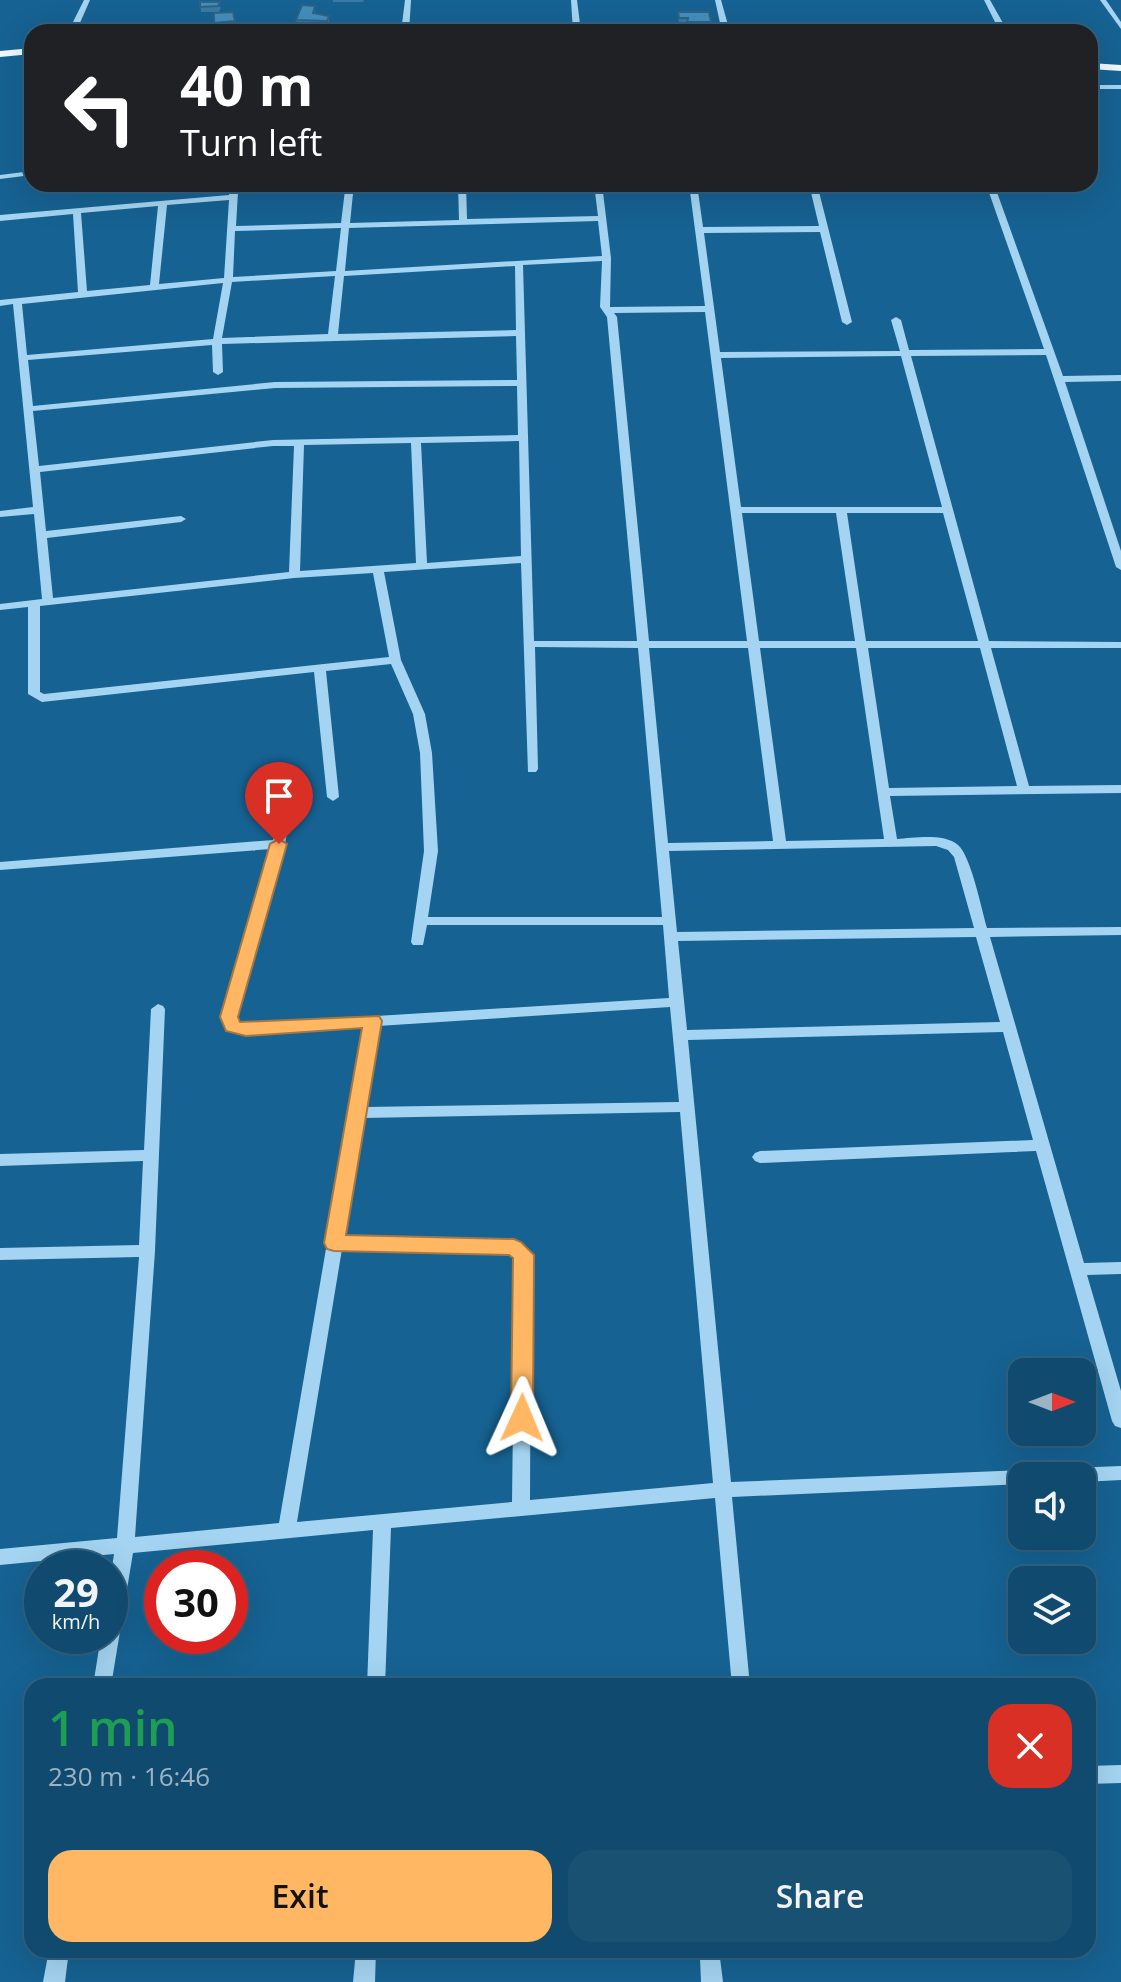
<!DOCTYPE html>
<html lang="en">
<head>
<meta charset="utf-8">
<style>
	:root { --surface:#104a6e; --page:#195173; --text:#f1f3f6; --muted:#9cb3c2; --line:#306281; --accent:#ffb764 }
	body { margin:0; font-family:"Open Sans",sans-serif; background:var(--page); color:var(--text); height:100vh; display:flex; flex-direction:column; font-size:30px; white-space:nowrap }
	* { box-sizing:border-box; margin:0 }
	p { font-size:26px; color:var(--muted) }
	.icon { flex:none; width:44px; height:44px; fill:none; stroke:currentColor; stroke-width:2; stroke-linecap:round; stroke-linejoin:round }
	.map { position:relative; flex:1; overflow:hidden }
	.side { position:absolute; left:24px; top:1678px; width:1072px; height:280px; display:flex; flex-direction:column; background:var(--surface); border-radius:24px; box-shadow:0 8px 32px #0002,0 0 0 2px var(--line) }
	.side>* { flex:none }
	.top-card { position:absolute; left:24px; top:24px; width:1074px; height:168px; border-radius:24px; box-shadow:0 8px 32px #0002,0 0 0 2px var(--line); background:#202124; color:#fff; overflow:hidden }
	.needle { width:52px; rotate:90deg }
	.controls { position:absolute; left:1008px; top:1358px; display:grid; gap:16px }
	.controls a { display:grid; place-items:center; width:88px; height:88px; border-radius:16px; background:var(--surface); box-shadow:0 8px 32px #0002,0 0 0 2px var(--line); font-size:40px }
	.speed { position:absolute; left:24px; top:1550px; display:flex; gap:16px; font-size:40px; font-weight:700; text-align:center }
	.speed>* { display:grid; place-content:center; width:104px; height:104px; border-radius:50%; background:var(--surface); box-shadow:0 8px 32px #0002,0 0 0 2px var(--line); line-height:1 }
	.speed small { font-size:20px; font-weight:400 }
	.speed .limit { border:12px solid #d22; background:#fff; color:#111 }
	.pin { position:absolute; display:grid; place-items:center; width:68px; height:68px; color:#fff; margin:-82px -34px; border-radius:50% 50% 50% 0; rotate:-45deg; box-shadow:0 0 8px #0007 }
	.pin .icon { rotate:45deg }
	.me { position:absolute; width:88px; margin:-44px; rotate:1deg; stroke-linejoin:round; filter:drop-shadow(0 0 6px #0008) }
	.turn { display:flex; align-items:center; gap:28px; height:168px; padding:0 24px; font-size:36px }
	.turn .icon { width:104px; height:104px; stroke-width:2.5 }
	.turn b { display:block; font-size:56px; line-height:68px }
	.round { display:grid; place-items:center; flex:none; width:84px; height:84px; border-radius:24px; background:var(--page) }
	.overview { display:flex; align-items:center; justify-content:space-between; height:136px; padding:0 24px }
	h1 { font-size:48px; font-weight:600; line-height:60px; color:#1e9e55 }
	.cta { display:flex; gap:16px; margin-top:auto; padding:16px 24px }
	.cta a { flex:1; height:92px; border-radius:24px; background:var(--accent); color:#111; font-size:32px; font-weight:600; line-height:92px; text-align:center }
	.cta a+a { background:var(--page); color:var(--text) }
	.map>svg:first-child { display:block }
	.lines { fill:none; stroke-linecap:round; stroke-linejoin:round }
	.minor { fill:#a4d4f1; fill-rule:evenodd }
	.major { fill:#eef8ff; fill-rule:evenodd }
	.wall { fill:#3a79a2 }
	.building { fill:#438dbc; stroke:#2f6384; stroke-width:2 }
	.route { fill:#ffb764; stroke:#a67741; stroke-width:2 }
</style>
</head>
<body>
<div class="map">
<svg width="1121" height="1982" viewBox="0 0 1121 1982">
	<rect width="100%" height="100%" fill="#166292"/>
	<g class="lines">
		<path class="minor" d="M84 0H90L76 32H68Z
			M405 0H411L409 32H401Z
			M571 0H577L581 32H573Z
			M715 0H721L730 32H722Z
			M984 0H990L1008 32H1000Z
			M1100 0H1106L1121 22V29Z
			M1090 85H1121V89H1090Z
			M31 108H32V115L27 110Z
			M32 171V175L0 179V175Z
			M230 184H238V187L354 184 350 223 459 220 458 184H466L467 219 598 216 594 184H602L611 258 610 307 705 306 689 184H697L703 227 819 226 809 184H817L852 322 847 325 842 322 820 232 704 233 720 352 900 351 891 320 896 317 901 320 909 350 1044 349 986 184H994L1063 376 1121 375V381L1065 382 1121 551V570L1116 567 1046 355 911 356 989 641 1121 642V648H991L1029 786 1121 785V793L890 796 897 839C914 838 944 833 958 845 971 856 982 911 987 928L1121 927V935L990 937 1084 1263 1121 1262V1274L1087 1275 1121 1391V1428L1115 1426 1112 1421 1036 1151 760 1163 755 1161 752 1157 755 1153 760 1151 1033 1140 1003 1032 688 1040 731 1482 1022 1470 1028 1472 1030 1476H1022V1484L732 1497 750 1686H732L715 1498 391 1528 385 1686H367L373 1530 133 1553 111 1686H93L101 1636H110V1581L114 1554 0 1565V1549L117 1538 139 1257 0 1260V1248L139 1245 143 1161 0 1166V1154L144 1150 151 1009 158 1004 163 1006 165 1009 155 1251 135 1537 279 1523 364 1027 246 1034 227 1029 222 1017 271 849 0 870V862L273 840 281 802 287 798 293 802 285 844 236 1017 238 1022 246 1024 669 998 663 925H427L423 945H413L411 942 424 851 420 753 413 714 391 664 326 671 339 797 333 801 327 797 314 672 42 702 28 694V607L0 610V604L42 599 34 514 0 517V511L33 507 13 304 0 306V300L78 292 73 214 0 221V215L229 195ZM345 190 341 223 236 226 238 192ZM229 200 224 278 159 284 167 205ZM158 206 150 285 87 291 81 213ZM598 221 602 256 345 271 349 228ZM341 228 336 271 233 277 235 231ZM602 261 600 307 607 317 637 641H534L523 265ZM515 266 516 330 338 334 344 276ZM335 276 328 334 222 338 232 282ZM223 283 213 339 27 355 22 304ZM705 312 747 641H649L617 317 614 313ZM516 336 517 380 275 382 33 406 28 360 212 345 213 372 218 375 223 372 222 344ZM901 356 942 507H741L721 358ZM517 386 518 435 273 440 39 466 33 411 275 388ZM519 441 521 556 427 563 421 443ZM411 443 416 563 300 571 304 445ZM273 446H294L289 572 53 598 47 538 181 522 186 519 181 516 46 531 40 472ZM742 513H836L855 641H759ZM847 513H943L978 641H866ZM521 563 528 772H536L538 769 535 647 638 648 662 917H428L438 851 432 753 425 714 401 660 384 572ZM373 573 389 657 44 694 40 692V606L294 578ZM649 648H748L773 841 668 843ZM760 648H856L884 839 786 841ZM868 648H980L1017 786 889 788ZM936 846 948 850 954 857 974 928 677 932 669 851ZM976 937 1000 1022 687 1030 678 941ZM670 1007 679 1102 365 1107 378 1026ZM680 1112 713 1483 530 1500 531 1255 520 1243 514 1241 344 1237 363 1118ZM342 1249 497 1252 510 1253 515 1257 512 1502 297 1522Z
			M1121 1466V1480L1082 1482V1476H1037L1040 1471 1046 1469Z
			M1121 1765V1783L1088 1784V1766Z
			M49 1950H69L65 1982H43Z
			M356 1950H376L375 1982H353Z
			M703 1950H723L720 1958 723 1982H701L700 1958Z"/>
		<path class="major" d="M165 29H357L362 32H160Z
			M32 48V54L0 57V51Z
			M1090 63 1121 65V71L1090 69Z"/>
	</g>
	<path class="wall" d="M333 0H364L363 2H333Z
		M200 2 221 7 219 12H201Z
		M315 6V13L329 16V21L327 26H297L296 20Z
		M233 12 236 27 215 28 214 13Z
		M678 12 711 22V28H687V23H679Z"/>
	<path class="building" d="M200 2H220L218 6 200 7Z
		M302 5 315 6 313 13 329 16 327 21 296 20Z
		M233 12 235 21 214 23V13Z
		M678 12H709L711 22H687L688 18H679Z"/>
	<path class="route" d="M279 839 287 844 238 1017 240 1022 379 1016 382 1021 346 1235 514 1239 521 1242 534 1255 533 1418 530 1425 522 1428 514 1425 511 1418 513 1258 509 1255 334 1251 327 1249 324 1243 362 1028 246 1036 226 1031 220 1017 270 844Z"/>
</svg>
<div class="controls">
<a><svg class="needle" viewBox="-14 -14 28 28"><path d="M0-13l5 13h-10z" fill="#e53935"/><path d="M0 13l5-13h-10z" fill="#9cb3c2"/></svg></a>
<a><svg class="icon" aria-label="sound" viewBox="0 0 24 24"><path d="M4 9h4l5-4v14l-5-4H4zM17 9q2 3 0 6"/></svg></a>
<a><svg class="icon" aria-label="layers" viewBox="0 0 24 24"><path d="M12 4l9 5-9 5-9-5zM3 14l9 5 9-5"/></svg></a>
</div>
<div class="speed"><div>29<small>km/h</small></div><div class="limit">30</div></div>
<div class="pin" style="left:279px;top:844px;background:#d93025"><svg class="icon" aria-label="arrive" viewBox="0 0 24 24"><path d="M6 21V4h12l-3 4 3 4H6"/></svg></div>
<svg class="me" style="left:522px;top:1418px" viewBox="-20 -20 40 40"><path d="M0-17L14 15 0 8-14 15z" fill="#ffb764" stroke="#fff" stroke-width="4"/></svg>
<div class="top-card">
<div class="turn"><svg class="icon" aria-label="left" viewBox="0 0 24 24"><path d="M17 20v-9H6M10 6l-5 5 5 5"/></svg><div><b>40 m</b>Turn left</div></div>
</div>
<section class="side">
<div class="overview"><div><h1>1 min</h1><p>230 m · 16:46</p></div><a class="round" style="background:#d93025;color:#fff"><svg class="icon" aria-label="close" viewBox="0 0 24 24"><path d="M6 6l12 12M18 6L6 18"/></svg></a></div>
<div class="cta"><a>Exit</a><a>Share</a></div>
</section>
</div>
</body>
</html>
